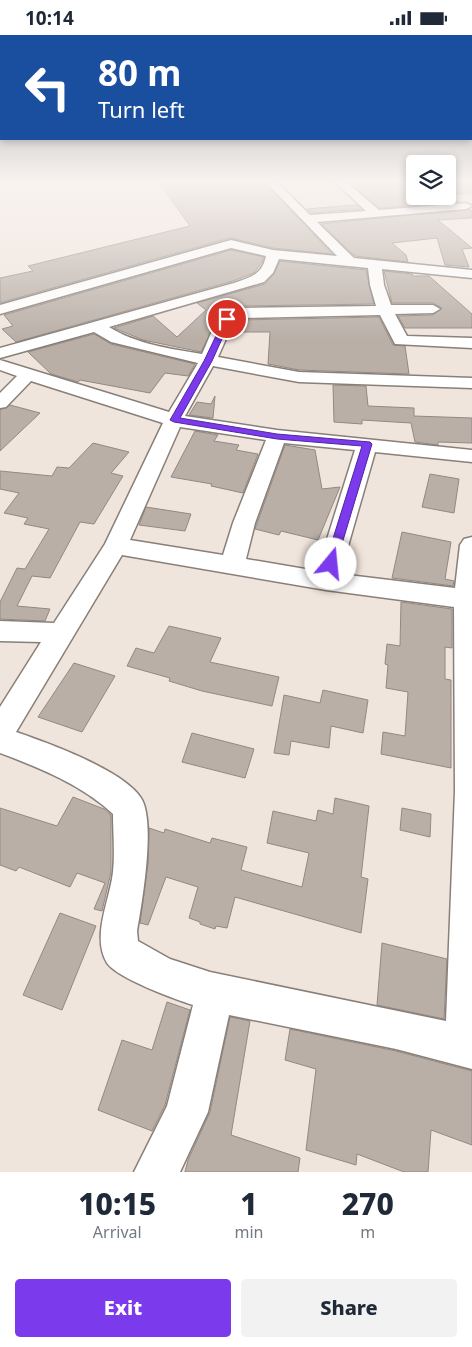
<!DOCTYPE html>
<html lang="en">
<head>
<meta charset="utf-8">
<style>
	:root { --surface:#fff; --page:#f2f2f3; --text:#1f2937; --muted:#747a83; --accent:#7c3aed }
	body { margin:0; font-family:"Noto Sans",sans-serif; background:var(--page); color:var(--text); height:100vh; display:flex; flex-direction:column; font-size:19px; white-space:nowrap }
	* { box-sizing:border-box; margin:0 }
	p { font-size:16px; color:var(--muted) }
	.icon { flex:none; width:28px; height:28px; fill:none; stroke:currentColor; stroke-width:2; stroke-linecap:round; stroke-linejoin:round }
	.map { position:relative; height:1137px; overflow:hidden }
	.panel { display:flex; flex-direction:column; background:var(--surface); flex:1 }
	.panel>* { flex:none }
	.guide { position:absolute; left:0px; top:0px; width:472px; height:105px; box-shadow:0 2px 8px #0003; background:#1a4fa0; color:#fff; overflow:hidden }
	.tools { position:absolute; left:406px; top:120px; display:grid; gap:10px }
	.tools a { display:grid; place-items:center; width:50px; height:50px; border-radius:5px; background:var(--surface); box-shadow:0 2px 8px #0003; font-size:25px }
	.pin { position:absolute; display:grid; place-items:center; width:42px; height:42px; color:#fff; margin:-21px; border:2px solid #fff; border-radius:50%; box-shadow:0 1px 5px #0007 }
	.me { position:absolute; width:55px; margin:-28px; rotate:17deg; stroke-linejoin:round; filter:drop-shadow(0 0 4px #0008) }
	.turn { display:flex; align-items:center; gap:18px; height:105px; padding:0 15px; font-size:22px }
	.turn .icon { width:65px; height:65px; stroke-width:2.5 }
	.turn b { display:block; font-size:35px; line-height:42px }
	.eta { display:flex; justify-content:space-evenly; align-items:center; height:85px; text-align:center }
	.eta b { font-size:30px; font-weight:800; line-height:35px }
	.button { display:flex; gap:10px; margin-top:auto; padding:10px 15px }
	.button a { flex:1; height:58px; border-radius:5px; background:var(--accent); color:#fff; font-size:20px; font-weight:800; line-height:58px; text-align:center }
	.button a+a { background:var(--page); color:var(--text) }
	.status { display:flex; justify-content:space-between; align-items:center; height:35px; padding:0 25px; background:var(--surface); direction:ltr }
	.status svg { height:14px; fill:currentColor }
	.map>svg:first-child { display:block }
	.building { fill:#b9afa7; stroke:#928982 }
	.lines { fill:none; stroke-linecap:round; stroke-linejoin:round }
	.minor-casing { stroke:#887f78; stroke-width:3 }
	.minor { fill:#fff; fill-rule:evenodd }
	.route { fill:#7c3aed; stroke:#51269a }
</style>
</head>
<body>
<div class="status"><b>10:14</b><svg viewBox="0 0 49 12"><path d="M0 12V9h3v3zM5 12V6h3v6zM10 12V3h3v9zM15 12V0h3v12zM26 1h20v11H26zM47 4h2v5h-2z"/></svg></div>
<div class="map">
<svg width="472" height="1137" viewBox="0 0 472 1137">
	<rect width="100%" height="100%" fill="#f0e5dd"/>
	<path class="building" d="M158 146H263L332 219 273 213 230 203 0 268V243L33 236 28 231 190 191Z
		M347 146H415V161H448V146H472V158L449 160 459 167 380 173Z
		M353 170H357L362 174 311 178 307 174Z
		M470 174 472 176V183L438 185 472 213 462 214 469 232 445 230 437 203 392 208 406 220 408 227 355 221 321 189Z
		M231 215 264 222 262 227 254 238 233 246 16 307 2 294 13 291 4 280Z
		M280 226 366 235 374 269 240 271 218 283 201 317 143 305 114 293 153 281 177 302 206 275 197 268 265 249 274 239Z
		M384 236 412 239 413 241H429L472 279V293H405L398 281 433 280 442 273 433 268H392Z
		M379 282 393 310 405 311 409 339 299 335 268 329 270 297H231L235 287 241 285Z
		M94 299 111 309 195 329 188 341 165 338 150 358 80 345 78 347 51 339 28 317Z
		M333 350 366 351 368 371 414 373V381L472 383V408L438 407V410L415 407 411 388 362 385V389L334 387Z
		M215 361 213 383 189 380 197 367 211 369Z
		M10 370 40 378 0 416V375Z
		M195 396 218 400 214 406 239 410 236 415 258 419 243 458 211 451 212 449 171 442Z
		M93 408 129 417 111 438 123 441 94 489 80 487 50 543 32 541 17 571 50 574 45 586 0 584V567L17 533 25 534 49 494 24 489 28 483 4 478 19 458 0 454V436L52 441 57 432 69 433Z
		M285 410 315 415 322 454 340 452 318 505 281 496 279 500 255 494Z
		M430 439 459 444 454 478 422 472Z
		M146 472 191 479 185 496 139 490Z
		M402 497 451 507 445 544 454 546 453 551 392 543Z
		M401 567 452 574V613L445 612V644L451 645V733L381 719 383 697 405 701 408 657 386 653 388 630 385 629 387 609 400 611Z
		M169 591 221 603 210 627 279 642 272 671 202 656 169 646 170 643 127 631 136 613 154 618Z
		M74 628 115 641 82 697 38 682Z
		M323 655 368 665 363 698 331 691 329 713 291 706 289 720 274 718 284 660 320 668Z
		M192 698 254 714 245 743 182 727Z
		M73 762 104 774 111 780V837L102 876 94 874 105 848 77 838 70 852 19 832 16 836 0 830V773L57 791Z
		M335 763 369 771 361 842 368 844 361 898 235 862 227 893 216 891 215 894 200 889V887L189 883 198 852 166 842 148 890 140 888 148 828 149 793 164 798 165 794 210 808 212 803 247 812 241 835 302 852 309 818 267 808 273 776 316 786 318 775 333 779Z
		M402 773 431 779 430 802 400 795Z
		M60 878 96 891 62 975 23 960Z
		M382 908 447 924 444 984 377 970Z
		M167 967 190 975 165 1070 152 1096 98 1075 122 1005 152 1015Z
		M230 982 250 986 231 1100 300 1123 298 1137H185L188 1125 210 1077Z
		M290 994 396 1016 472 1036V1110L431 1095 428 1137H404L357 1119 356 1130 306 1115 316 1034 285 1025Z"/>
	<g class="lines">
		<defs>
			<path id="minor" d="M265 146H276L310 180 366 176 334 146H345L379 175 466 168 472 171 466 174 317 187 354 223 472 235V243L382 234 384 250 391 270H433L440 274 433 278 395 279 407 301 472 303V313L395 309 380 280 241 283 234 286 218 322 299 337 472 343V353L299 347 213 331 185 381 277 395 472 415V427L375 417 340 539 455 553 460 510 464 504 472 502V1034L396 1014 229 980 208 1077 180 1137H134L167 1071 193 970C174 964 117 943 107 928 91 901 110 865 113 837 115 818 113 798 113 779 82 750 40 733 0 718V672L41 607 0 606V586L54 588 105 509 163 388 31 346 6 372 0 373V358L17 341 0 335V325L169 377 198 328 111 307 94 297 0 323V313L234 248C251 242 262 240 266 221L231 213 0 279V270L231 205 273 215 337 221ZM279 224 368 233 370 250 376 271 241 273C214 280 213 296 202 319 171 314 136 309 109 292L264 247 273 238ZM180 392 266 405 233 488 223 520 130 505ZM284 408 355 415 317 536 246 524 255 488ZM122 520 326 555 454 572 455 756 446 986 210 937 170 924 138 906 137 896C142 868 156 786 141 763 123 735 48 708 16 697Z"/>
		</defs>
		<use href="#minor" class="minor-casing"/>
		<use href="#minor" class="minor"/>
	</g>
	<linearGradient id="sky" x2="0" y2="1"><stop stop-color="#999c9f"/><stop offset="0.48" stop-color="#f8f3f0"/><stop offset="1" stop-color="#f8f3f0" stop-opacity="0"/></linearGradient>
	<rect width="472" height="305" fill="url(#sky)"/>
	<path class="route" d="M227 282 231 284 212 326 180 383 277 399 370 407 372 409 335 532H327L325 529 362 411 277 404 174 387 170 385 204 326 224 284Z"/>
</svg>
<div class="tools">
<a><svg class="icon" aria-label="layers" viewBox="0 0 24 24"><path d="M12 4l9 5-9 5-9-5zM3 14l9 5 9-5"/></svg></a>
</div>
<div class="pin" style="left:227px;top:284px;background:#d93025"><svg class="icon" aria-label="arrive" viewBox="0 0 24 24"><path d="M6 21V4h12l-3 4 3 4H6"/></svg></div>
<svg class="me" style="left:331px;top:529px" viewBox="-20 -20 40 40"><circle r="19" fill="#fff"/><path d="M0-13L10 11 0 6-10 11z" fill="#7c3aed"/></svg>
<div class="guide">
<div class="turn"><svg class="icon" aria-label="left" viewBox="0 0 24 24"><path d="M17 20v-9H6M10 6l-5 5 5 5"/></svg><div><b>80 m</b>Turn left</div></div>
</div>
</div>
<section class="panel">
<div class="eta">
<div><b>10:15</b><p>Arrival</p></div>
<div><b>1</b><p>min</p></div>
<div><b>270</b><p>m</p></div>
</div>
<div class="button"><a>Exit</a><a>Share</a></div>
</section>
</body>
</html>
